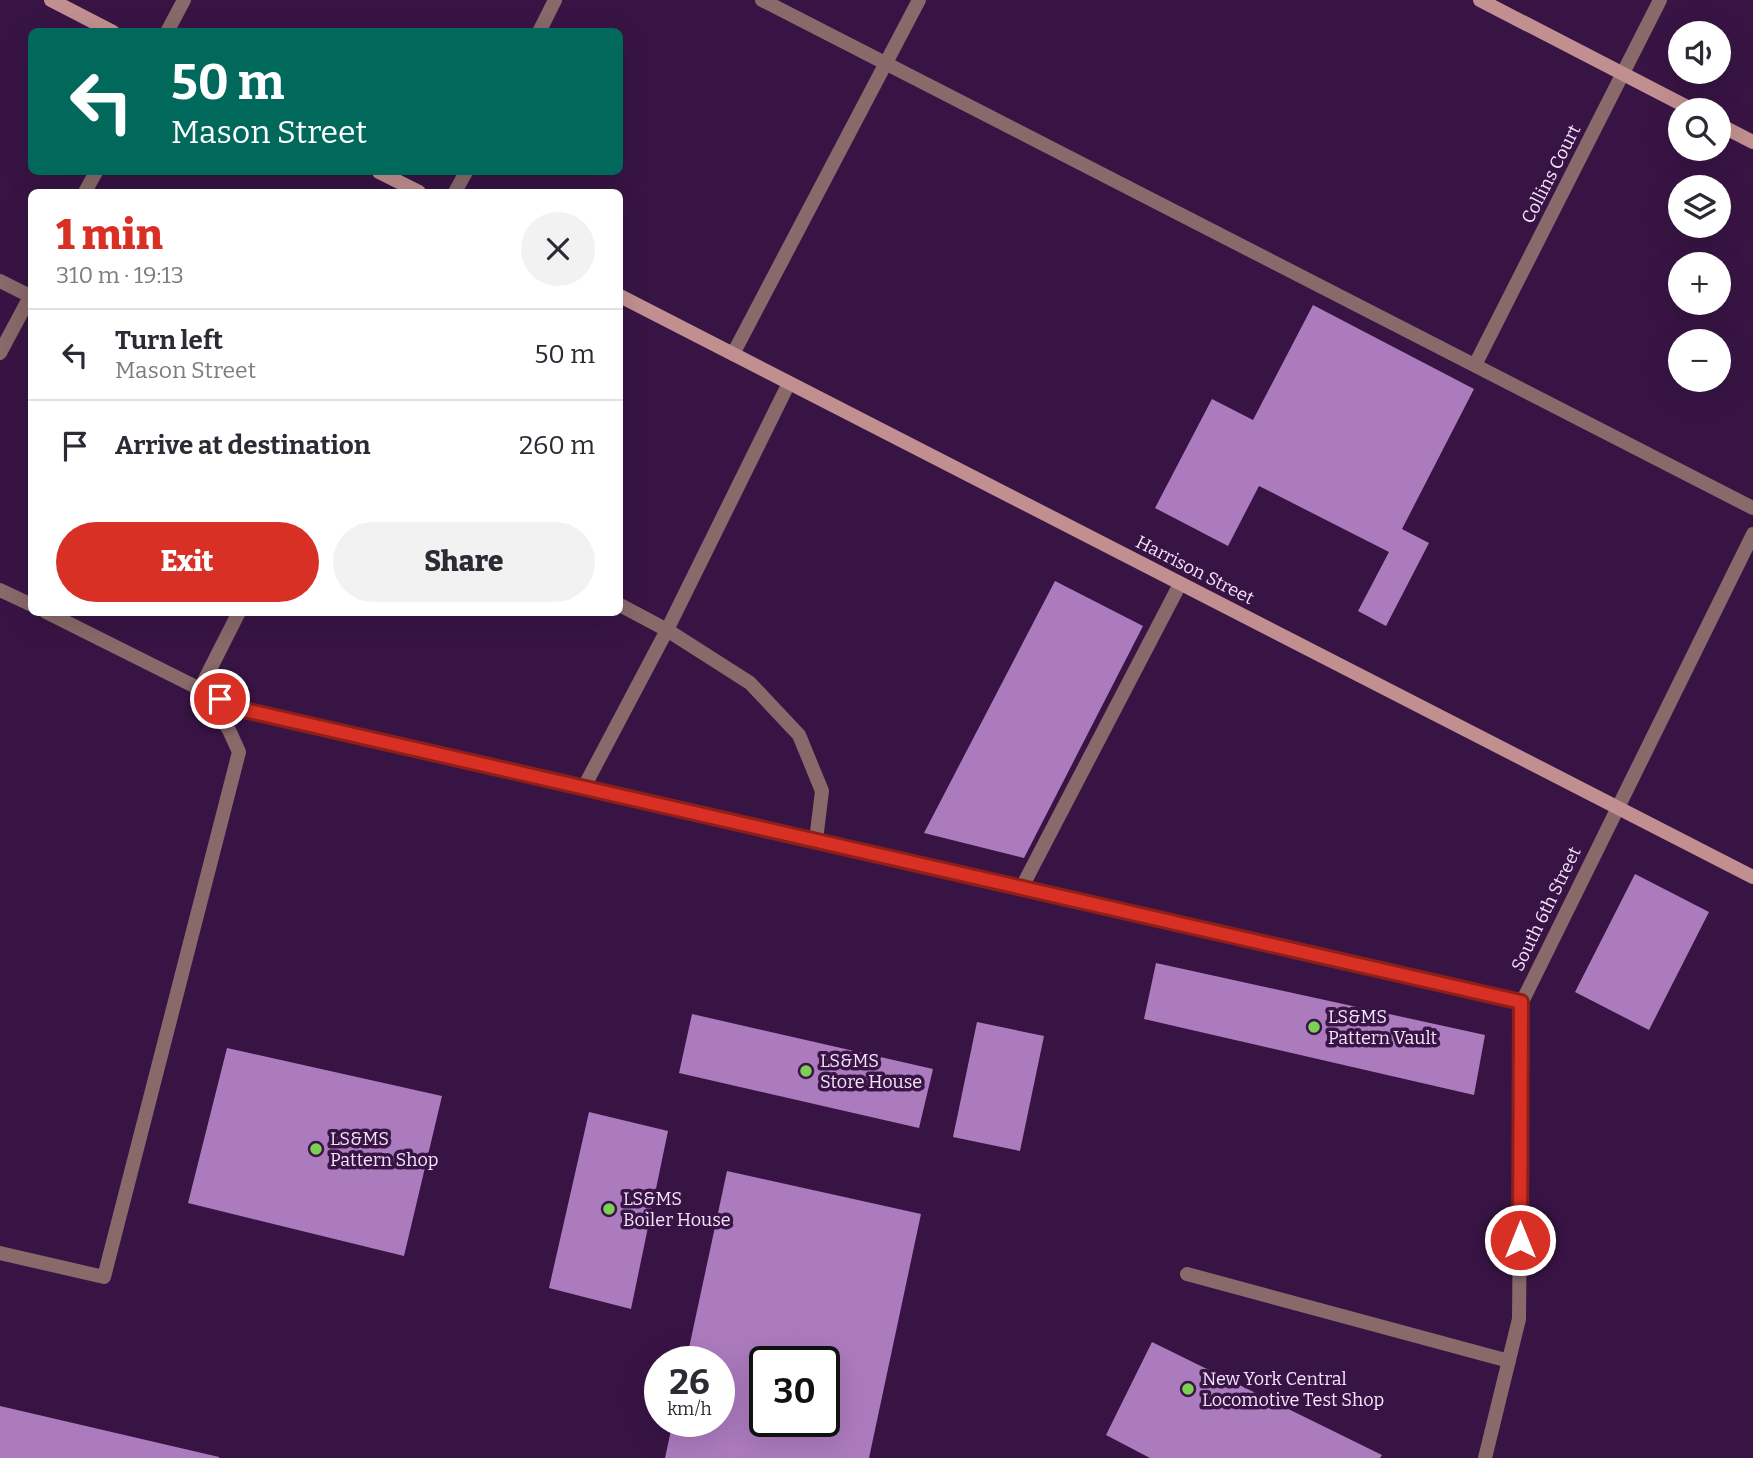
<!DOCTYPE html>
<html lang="en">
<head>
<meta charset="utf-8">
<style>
	:root { --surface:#fff; --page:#f2f2f3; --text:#2b2b33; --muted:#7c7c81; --line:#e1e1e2; --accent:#d93025 }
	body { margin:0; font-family:Bitter,serif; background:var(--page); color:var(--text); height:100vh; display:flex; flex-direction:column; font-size:26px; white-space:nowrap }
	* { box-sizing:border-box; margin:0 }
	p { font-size:23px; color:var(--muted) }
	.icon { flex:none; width:38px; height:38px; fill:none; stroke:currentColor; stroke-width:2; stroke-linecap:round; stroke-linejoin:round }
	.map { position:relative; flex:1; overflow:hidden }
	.details { position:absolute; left:28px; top:189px; width:595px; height:427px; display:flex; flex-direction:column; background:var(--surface); border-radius:10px; box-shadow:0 7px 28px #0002 }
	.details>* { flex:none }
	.guide { position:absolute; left:28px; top:28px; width:595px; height:147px; border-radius:10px; box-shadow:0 7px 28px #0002; background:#00695c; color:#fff; overflow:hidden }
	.fabs { position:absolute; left:1668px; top:21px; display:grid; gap:14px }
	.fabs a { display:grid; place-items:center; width:63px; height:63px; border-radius:50%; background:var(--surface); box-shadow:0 7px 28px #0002; font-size:35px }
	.speed { position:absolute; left:644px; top:1346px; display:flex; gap:14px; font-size:35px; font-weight:700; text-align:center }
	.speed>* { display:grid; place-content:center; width:91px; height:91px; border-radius:50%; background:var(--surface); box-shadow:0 7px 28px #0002; line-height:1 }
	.speed small { font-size:18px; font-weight:400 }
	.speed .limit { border:4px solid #111; border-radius:10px; background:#fff; color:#111 }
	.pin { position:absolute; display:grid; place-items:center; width:60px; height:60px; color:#fff; margin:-30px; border:4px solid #fff; border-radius:50%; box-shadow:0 2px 7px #0007 }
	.me { position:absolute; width:77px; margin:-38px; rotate:0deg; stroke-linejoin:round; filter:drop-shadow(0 0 5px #0008) }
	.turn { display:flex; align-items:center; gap:24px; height:147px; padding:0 28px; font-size:32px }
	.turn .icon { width:91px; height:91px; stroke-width:2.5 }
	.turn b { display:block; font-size:49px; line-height:60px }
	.round { display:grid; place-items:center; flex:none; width:74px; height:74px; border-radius:37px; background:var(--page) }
	.head { display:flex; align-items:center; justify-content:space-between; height:119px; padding:0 28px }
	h1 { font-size:42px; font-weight:800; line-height:52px; color:var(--accent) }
	.primary-button { display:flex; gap:14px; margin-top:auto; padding:14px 28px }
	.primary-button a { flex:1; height:80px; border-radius:42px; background:var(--accent); color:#fff; font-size:28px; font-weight:800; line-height:80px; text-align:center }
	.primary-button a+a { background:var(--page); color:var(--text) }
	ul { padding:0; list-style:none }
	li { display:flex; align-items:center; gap:21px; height:91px; padding:0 28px; border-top:2px solid var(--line) }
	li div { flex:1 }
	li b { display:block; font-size:26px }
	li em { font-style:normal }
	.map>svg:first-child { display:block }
	.building { fill:#ac7bbe; fill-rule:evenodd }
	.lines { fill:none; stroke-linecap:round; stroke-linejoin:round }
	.lane { stroke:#89696a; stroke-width:14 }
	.street { stroke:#89696a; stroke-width:14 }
	.secondary { stroke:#c28f90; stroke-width:14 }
	.route-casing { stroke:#8d1f18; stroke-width:18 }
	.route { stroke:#d93025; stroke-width:12 }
	.poi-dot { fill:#7cd155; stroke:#381444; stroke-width:2.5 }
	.labels { text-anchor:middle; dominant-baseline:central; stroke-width:7; stroke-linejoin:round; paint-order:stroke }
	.street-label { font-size:18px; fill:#f6e4fc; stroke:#381444 }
	.poi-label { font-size:18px; fill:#f6e4fc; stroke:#381444; text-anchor:start }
</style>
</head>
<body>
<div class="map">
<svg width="1753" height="1458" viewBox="0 0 1753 1458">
	<rect width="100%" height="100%" fill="#381444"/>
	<path class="building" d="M1313 305 1474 389 1402 529 1429 543 1386 626 1358 611 1389 552 1259 486 1228 546 1155 508 1212 399 1253 420Z
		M1055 581 1143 626 1024 858 924 833Z
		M1635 874 1709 912 1649 1030 1575 992Z
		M1156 963 1485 1035 1474 1095 1144 1019Z
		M692 1014 933 1069 919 1128 679 1073Z
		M977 1022 1044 1036 1020 1151 953 1137Z
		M227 1048 442 1096 404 1256 188 1203Z
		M589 1112 668 1131 631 1309 549 1288Z
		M727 1171 921 1214 869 1458H665L673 1421H719V1362H686ZM765 1362H824V1421H765Z
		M1152 1342 1382 1455 1380 1458H1150L1106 1435Z
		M0 1406 219 1457V1458H0Z"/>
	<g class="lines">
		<path class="lane" d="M762 0 1753 508
			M167 32 184 0
			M85 192 96 172
			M0 281 32 297
			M0 353 32 293
			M733 354 919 0
			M1475 365 1660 0
			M620 605 667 630 750 683 799 735 822 791 816 840
			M584 787 667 630 789 383
			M1022 887 1180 584
			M0 1253 104 1277 239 752 229 730 200 689
			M1187 1274 1509 1361"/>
		<path class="street" d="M539 32 555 0
			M455 192 466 172
			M0 590 32 605
			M46 612 240 709 1522 1002
			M200 689 239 612
			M1485 1458 1519 1319 1522 1002 1753 534"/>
		<path class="secondary" d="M51 0 113 32
			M1480 0 1693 110
			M1718 124 1753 142
			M379 172 419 192
			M620 296 1753 877"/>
	</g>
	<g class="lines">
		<defs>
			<path id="route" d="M220 699 240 709 1521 1002 1520 1240"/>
		</defs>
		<use href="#route" class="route-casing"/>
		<use href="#route" class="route"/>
	</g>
	<g class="poi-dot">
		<circle cx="1314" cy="1027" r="7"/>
		<circle cx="806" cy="1071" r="7"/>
		<circle cx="316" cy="1149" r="7"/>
		<circle cx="609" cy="1209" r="7"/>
		<circle cx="1188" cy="1389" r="7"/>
	</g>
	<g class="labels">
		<g class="street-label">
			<text transform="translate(1551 174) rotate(-63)">Collins Court</text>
			<text transform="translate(1195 570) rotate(27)">Harrison Street</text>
			<text transform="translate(1546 909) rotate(-64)">South 6th Street</text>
		</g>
		<g class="poi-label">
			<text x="1328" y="1017">LS&amp;MS<tspan x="1328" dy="21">Pattern Vault</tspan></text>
			<text x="820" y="1061">LS&amp;MS<tspan x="820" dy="21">Store House</tspan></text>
			<text x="330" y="1139">LS&amp;MS<tspan x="330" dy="21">Pattern Shop</tspan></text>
			<text x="623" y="1199">LS&amp;MS<tspan x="623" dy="21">Boiler House</tspan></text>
			<text x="1202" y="1379">New York Central<tspan x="1202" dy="21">Locomotive Test Shop</tspan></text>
		</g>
	</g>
</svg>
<div class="fabs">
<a><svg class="icon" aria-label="sound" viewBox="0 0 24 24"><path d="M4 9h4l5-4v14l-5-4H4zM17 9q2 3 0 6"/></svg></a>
<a><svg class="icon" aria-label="search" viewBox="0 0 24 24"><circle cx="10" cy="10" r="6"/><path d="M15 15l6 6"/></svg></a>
<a><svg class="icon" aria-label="layers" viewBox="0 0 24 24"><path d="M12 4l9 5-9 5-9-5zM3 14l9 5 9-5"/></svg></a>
<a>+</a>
<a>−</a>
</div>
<div class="speed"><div>26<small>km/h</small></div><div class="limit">30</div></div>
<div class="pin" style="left:220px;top:699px;background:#d93025"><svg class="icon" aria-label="arrive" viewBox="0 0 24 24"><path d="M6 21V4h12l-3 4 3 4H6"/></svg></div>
<svg class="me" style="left:1520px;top:1240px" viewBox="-20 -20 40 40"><circle r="17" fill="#d93025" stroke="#fff" stroke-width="3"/><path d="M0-11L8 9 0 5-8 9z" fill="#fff"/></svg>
<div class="guide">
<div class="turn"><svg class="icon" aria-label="left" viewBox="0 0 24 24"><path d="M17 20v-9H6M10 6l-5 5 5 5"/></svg><div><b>50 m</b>Mason Street</div></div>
</div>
<section class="details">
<div class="head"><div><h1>1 min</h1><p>310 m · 19:13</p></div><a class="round"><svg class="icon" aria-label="close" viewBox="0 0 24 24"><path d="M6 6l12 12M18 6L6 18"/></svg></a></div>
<ul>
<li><svg class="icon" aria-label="left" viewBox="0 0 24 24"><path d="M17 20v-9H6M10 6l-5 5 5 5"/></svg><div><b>Turn left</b><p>Mason Street</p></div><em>50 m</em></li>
<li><svg class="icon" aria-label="arrive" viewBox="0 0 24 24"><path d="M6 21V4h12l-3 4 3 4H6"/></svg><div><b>Arrive at destination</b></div><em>260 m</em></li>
</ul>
<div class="primary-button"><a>Exit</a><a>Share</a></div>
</section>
</div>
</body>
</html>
